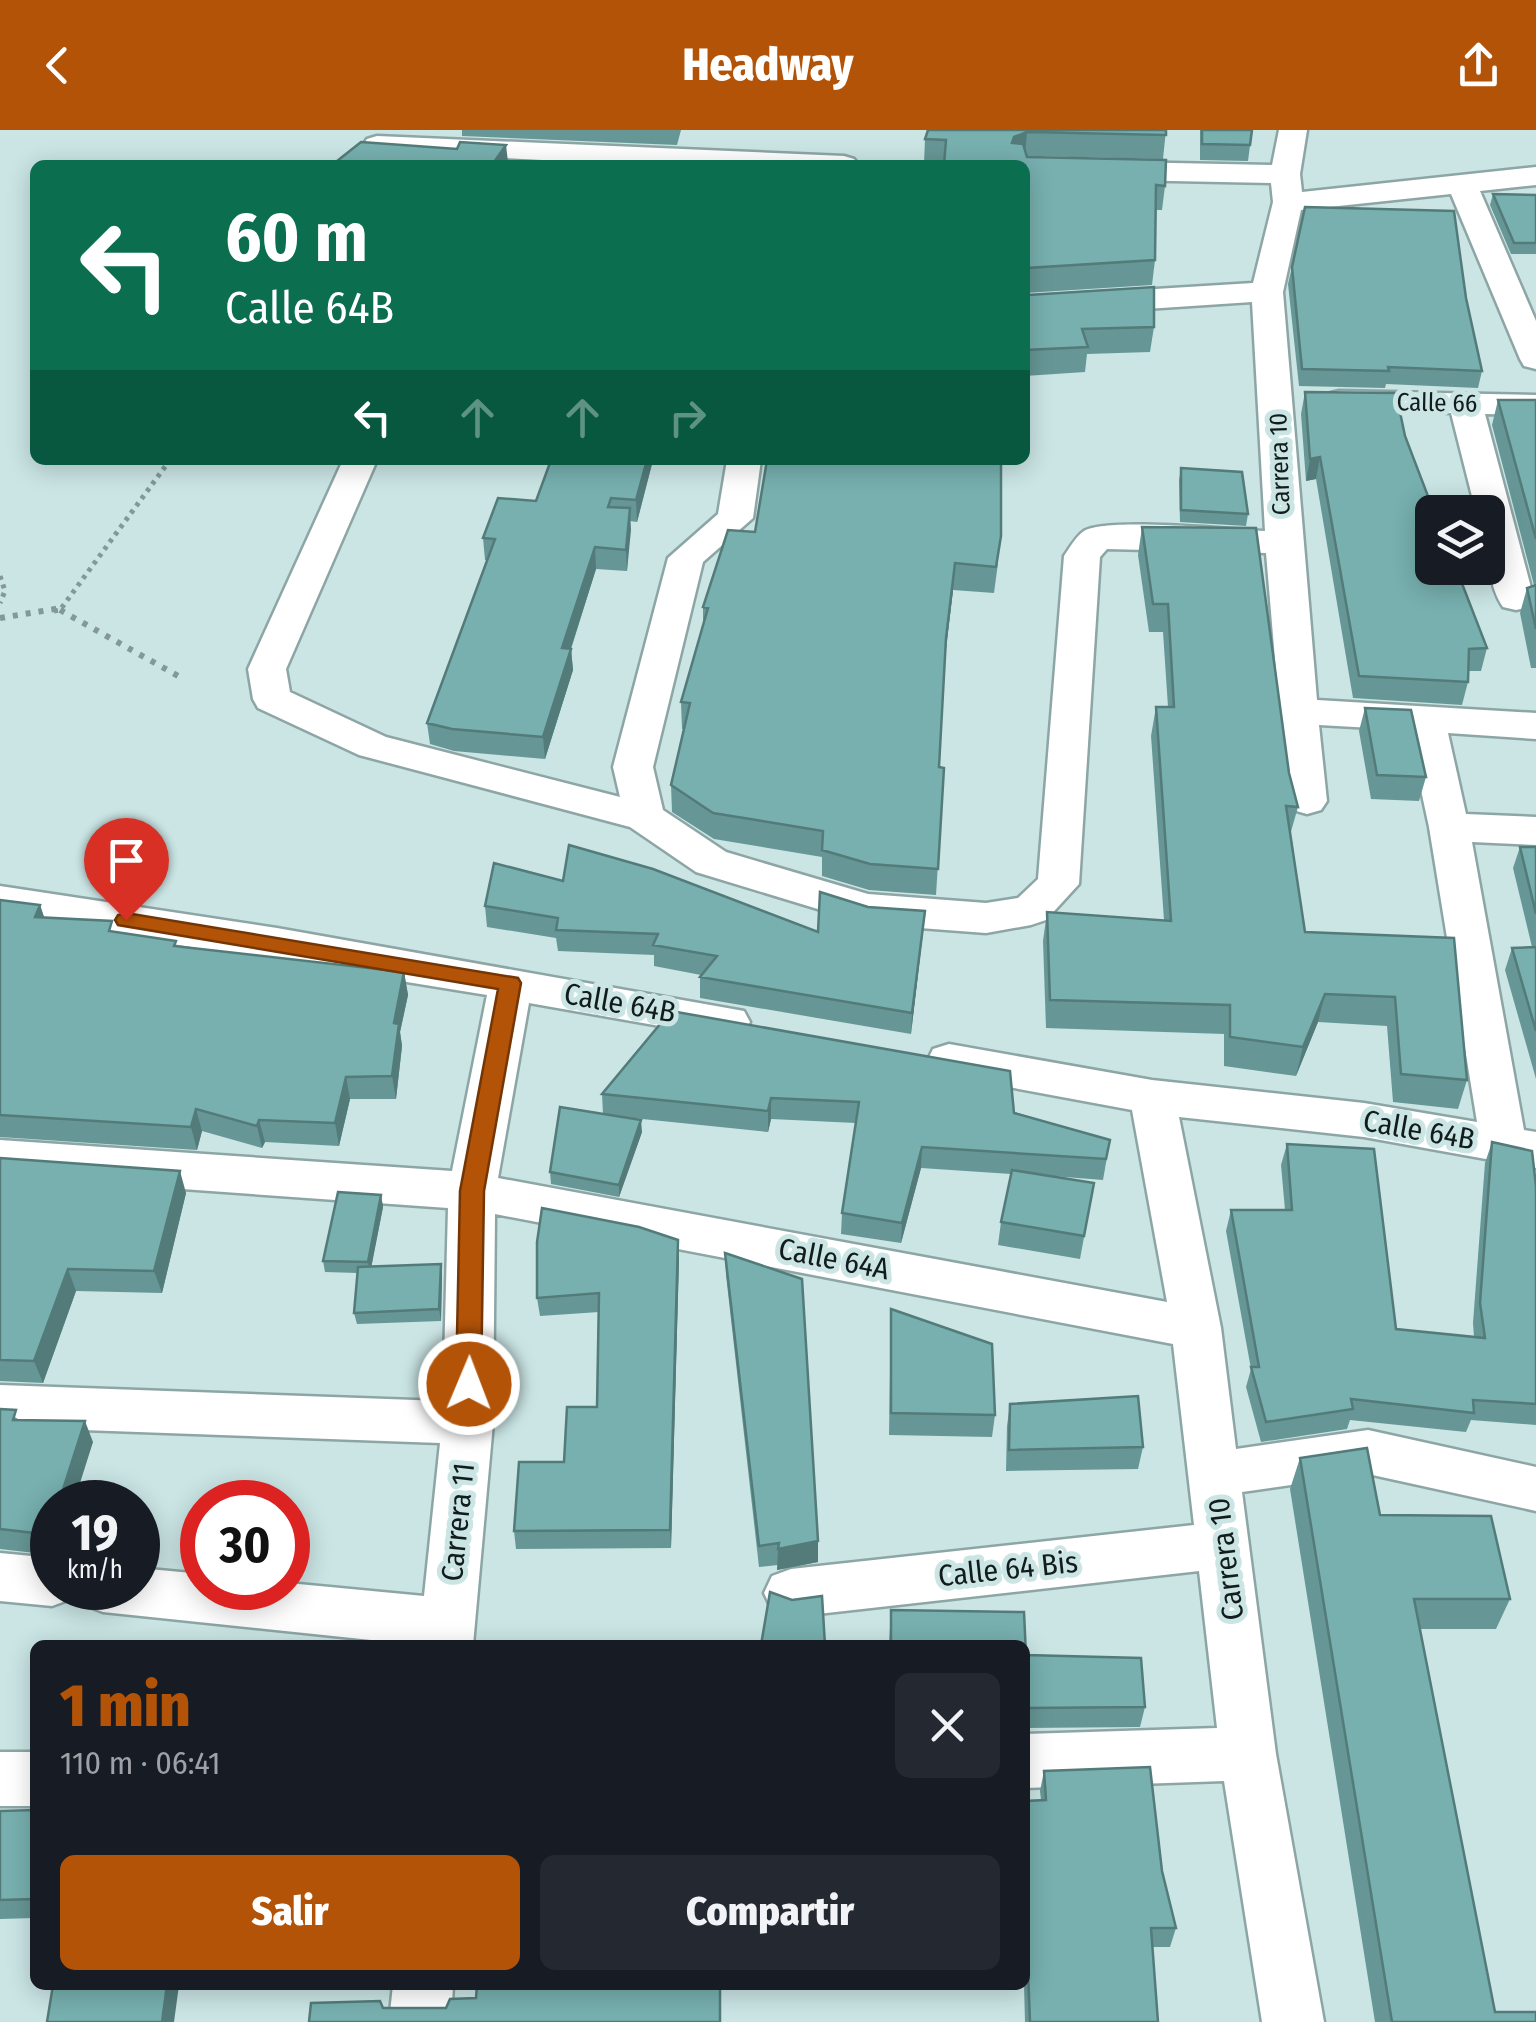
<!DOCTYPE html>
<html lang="es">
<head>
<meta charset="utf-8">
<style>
	:root { --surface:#171b24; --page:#242831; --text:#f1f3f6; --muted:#9ea1a6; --accent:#b35307 }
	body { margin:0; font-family:"Fira Sans Condensed",sans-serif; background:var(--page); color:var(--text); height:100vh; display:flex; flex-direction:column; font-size:38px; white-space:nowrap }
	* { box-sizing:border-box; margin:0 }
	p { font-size:32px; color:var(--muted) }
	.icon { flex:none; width:55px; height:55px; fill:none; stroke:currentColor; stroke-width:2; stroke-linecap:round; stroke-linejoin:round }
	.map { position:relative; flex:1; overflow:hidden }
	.sheet { position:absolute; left:30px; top:1510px; width:1000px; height:350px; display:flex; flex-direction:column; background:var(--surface); border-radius:15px; box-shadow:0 5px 25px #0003 }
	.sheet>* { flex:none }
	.top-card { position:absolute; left:30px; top:30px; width:1000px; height:305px; border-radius:15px; box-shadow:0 5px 25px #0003; background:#0b6e4f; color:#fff; overflow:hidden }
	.controls { position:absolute; left:1415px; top:365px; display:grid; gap:20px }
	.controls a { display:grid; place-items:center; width:90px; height:90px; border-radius:15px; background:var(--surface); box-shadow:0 5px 25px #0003; font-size:50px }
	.speed { position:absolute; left:30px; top:1350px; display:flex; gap:20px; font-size:50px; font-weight:700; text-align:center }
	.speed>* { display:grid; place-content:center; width:130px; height:130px; border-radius:50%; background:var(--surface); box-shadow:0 5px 25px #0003; line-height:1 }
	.speed small { font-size:25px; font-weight:400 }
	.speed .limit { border:15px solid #d22; background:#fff; color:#111 }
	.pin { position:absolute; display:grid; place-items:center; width:85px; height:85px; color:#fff; margin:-102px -42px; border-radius:50% 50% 50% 0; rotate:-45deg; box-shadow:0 0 10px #0007 }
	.pin .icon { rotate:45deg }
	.me { position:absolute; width:110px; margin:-55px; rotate:1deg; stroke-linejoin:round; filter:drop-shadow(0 0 8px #0008) }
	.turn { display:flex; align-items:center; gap:35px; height:210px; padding:0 30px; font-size:45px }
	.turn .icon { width:130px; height:130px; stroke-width:2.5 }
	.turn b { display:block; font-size:70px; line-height:85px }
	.lanes { display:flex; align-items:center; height:95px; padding:0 30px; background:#0003; justify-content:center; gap:50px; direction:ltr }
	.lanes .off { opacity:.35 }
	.round { display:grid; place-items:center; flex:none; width:105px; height:105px; border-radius:15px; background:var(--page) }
	.overview { display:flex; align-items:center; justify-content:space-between; height:170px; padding:0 30px }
	h1 { font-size:60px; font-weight:800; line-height:75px; color:var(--accent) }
	.cta { display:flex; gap:20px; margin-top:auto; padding:20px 30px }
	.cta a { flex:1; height:115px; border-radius:15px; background:var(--accent); color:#fff; font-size:40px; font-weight:800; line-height:115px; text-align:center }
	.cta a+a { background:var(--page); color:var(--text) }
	header { display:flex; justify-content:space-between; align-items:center; height:130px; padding:0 30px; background:var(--accent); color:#fff; font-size:45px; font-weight:800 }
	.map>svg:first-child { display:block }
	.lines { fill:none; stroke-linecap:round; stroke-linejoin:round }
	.street-casing { stroke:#8da6a5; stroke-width:5 }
	.path-far1 { stroke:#839897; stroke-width:5; stroke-dasharray:4 5; stroke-linecap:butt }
	.path { stroke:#839897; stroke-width:6; stroke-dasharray:5 8; stroke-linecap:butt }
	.street { fill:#fff; fill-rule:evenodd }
	.wall { fill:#669796 }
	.shaded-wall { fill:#537b7a }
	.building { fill:#77b0af; stroke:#537b7a; stroke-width:2.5 }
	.route { fill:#b35307; stroke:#743605; stroke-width:2.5 }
	.labels { text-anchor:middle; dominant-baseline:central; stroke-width:10; stroke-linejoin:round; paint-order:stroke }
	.far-street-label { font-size:25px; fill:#121c1c; stroke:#cae5e4 }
	.street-label { font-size:30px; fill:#121c1c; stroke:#cae5e4 }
</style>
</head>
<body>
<header><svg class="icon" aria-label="back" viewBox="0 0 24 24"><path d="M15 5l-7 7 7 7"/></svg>Headway<svg class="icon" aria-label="share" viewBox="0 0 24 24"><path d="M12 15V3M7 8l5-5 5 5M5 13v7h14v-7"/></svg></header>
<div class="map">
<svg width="1536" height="1892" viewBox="0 0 1536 1892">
	<rect width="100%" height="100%" fill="#cae5e4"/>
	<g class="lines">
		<defs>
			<path id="street" d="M1279 0H1307L1300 44 1302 62 1536 37V55L1480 61 1536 191V239L1524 236 1520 229 1451 64 1301 80 1283 162 1317 570 1536 583V609L1448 603 1466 684 1536 687V715L1472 712 1524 1000 1536 1002V1038L1364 1007 1179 987 1221 1198 1236 1319 1368 1300 1536 1337V1381L1368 1344 1242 1362 1276 1624 1324 1892H1262L1224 1651 1025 1658V1604L1217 1598 1199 1441 791 1487 772 1480 764 1463 772 1446 791 1439 1194 1395 1173 1214 495 1084 493 1293 473 1515H419L103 1482 84 1475 76 1458H138V1438L202 1444V1458H288V1453L424 1466 440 1313 0 1297V1255L443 1271 448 1078 0 1046V1010L452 1041 487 865 0 786V756L277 798 744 881 750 892 744 903 728 908 529 873 498 1048 1167 1172 1132 980 933 943 927 931 933 919 949 914 1152 950 1364 973 1477 992 1429 697 1408 600 1319 595 1327 671 1321 680 1307 684 1293 680 1287 671 1266 423 1107 419 1100 427 1079 754 1046 790 1031 795 986 803 867 794 696 742 630 697 359 625 258 578 253 569 248 539 343 330H377L286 539 290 562 386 607 620 667 613 637 668 428 718 384 727 330H761L753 388 703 432 653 637 663 680 726 722 868 764 986 773 1018 768 1038 749 1064 426C1069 419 1076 406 1084 401 1108 387 1231 400 1265 401L1252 172 1025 187V167L1253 153 1273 72 1271 53 1025 48V35H1013L1025 30 1272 35Z
				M377 6 844 26 854 29 859 35H640L367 21 363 15 367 9Z
				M1339 261 1536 265V285L1485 284 1534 469 1529 477 1516 480 1503 477C1485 450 1488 413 1488 382H1476L1451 283 1327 278 1322 271 1327 264Z
				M0 1423 52 1428V1458H76L71 1469 52 1476 0 1471Z
				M0 1622H35V1676H0Z
				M393 1855H453L451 1892H389Z"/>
		</defs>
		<use href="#street" class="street-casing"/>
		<path class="path-far1" d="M0 446 5 461 0 473
			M54 481 60 480 170 330"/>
		<path class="path" d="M60 480 180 547
			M0 488 61 478"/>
		<use href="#street" class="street"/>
	</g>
	<path class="wall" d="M462 0H681L677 15 462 6Z
		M928 0H1166L1163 29 1027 26 1165 56 1162 80H1156L1155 130 1152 155 1025 163 1028 165 1154 197 1150 222 1087 224 1085 242 1025 246V35L924 34 925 9Z
		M1200 0H1252L1248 31 1200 30Z
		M1493 64 1536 65V124H1511L1490 75Z
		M1292 137 1466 168 1482 241 1478 258 1386 254 1385 258 1299 256 1288 154Z
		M1305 262 1405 306 1487 518 1481 541H1468V552L1462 575 1353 568 1316 349 1306 351 1301 284Z
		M1498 270H1536V538H1531L1520 483 1527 458 1534 455 1492 295Z
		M551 330H653L637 392 630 391 627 441 596 439 571 519 573 540 545 629 454 621 430 614 427 593 487 430H485L483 408 536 371Z
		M1181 338 1248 384 1246 396 1180 392 1179 350Z
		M1142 397 1289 643 1298 677 1290 705 1305 802 1454 808 1467 950 1458 979 1393 972 1387 896 1318 892 1296 946 1224 936V904L1046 898 1043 811 1047 782 1164 790 1151 606 1156 577H1168L1163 502H1149L1138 425Z
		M755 402 998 433 994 463 953 460 945 528 939 637 944 638 936 765 869 760 822 746V727L714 709 672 682 671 655 684 599H682L681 572 703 494V477Z
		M1365 578 1426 647 1419 671 1371 669 1359 601Z
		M1520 717H1536V949L1505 840 1512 818 1532 817 1513 738Z
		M563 751 818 802 868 777 925 781 911 904 700 868V847L701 845 654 836V825L558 821 556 808 487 797 485 776Z
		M0 770 40 775 44 788 116 802 178 817 404 842 408 865 400 902 402 916 396 969H350L339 1016 265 1012 262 1018 202 1001 197 1020 0 1007Z
		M671 881 1110 1010 1103 1050 1052 1046 1094 1053 1080 1129 998 1115 1001 1092 1011 1044 921 1038 901 1113 841 1104 842 1083 856 993 771 989 768 1002 613 986 642 1002 619 1067 551 1054 550 1042 603 984 602 964Z
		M1492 1012 1536 1056V1295L1471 1290 1466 1302 1350 1290 1347 1299 1261 1312 1246 1257 1251 1239 1226 1101 1231 1080H1285L1281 1035 1287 1014 1396 1199 1474 1207 1473 1193 1485 1033Z
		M0 1028 186 1063 162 1163 76 1161 43 1253 0 1251Z
		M381 1065 383 1077 371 1137 441 1134 442 1146 441 1191 357 1194 354 1183 357 1143 325 1142 323 1131Z
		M678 1110 679 1129 671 1418 516 1419 514 1401 564 1332 597 1277 599 1182 540 1186 537 1168Z
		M725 1123 818 1432 777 1440 778 1435 759 1437 726 1145Z
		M891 1179 995 1285 992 1307 889 1305Z
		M1010 1274 1143 1317 1138 1339 1006 1341 1007 1296Z
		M0 1279 20 1290 93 1312 52 1372V1425L0 1419Z
		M1300 1328 1380 1385 1510 1469 1496 1499H1420L1495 1882 1536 1892H1375L1290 1359Z
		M891 1480 1024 1482 1026 1525 1141 1528 1145 1577 1140 1597 1025 1598V1515H889Z
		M1044 1641 1162 1741 1176 1798 1170 1817H1152L1158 1892H1025L1024 1855 1025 1671 1041 1670 1040 1661Z
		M35 1680V1788L0 1789V1681Z"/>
	<path class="shaded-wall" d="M1027 2 1025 26 1010 35 1014 7Z
		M506 15 508 32 505 35H492Z
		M1320 327 1316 349 1306 351 1310 329Z
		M647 330H653L637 392 636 370Z
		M630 378 631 400 627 441 626 420Z
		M595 417 596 439 564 540 562 518Z
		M955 433 953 460 944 534 946 508Z
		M571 519 573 540 545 629 543 607Z
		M40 775 48 798 35 787Z
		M925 781 923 802 911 904 912 883Z
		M404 842 408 865 400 902 402 916 396 969 392 946 394 893Z
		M1325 864 1318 892 1296 946 1303 917Z
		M346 947 350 969 339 1016 335 993Z
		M771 968V989L768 1002V981Z
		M196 979 202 1001 197 1020 191 997Z
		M259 990 265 1012 262 1018 257 996Z
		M641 990 642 1002 619 1067V1055Z
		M922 1017 921 1038 901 1113 902 1093Z
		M180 1041 186 1063 162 1163 154 1141Z
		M381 1065 383 1077 370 1144 368 1132Z
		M678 1110 679 1129 671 1418 670 1400Z
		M441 1134 442 1146 441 1191 439 1179Z
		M68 1139 76 1161 43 1253 34 1231Z
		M85 1291 93 1312 74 1372H59Z
		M52 1392V1423L47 1410Z
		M818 1411V1432L777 1440 778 1419Z
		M167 1855H179L174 1892H162Z"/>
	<path class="building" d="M928 0H1166V5L1027 2 1014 7 1012 13 1023 14 1027 27 1166 30 1165 56 1156 55 1155 130 1027 138 1025 152V35H944L946 10 925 9Z
		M1202 0H1252L1250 15 1202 14Z
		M361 12 457 19 460 12 506 15 492 35H332Z
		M1493 64 1536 65V113H1514Z
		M1305 77 1454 81 1466 168 1482 241 1388 237 1389 241 1302 239 1292 137Z
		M1154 157V197L1082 199 1088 217 1025 220V163L1028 165Z
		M1305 262 1396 263 1405 306 1434 382H1432V438H1456L1487 518 1469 519 1468 552 1359 546 1320 327 1310 329Z
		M1498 270H1536V409Z
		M551 330H647L636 370 611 368 608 377 630 378 626 420 595 417 562 518 571 519 543 607 452 599 427 593 495 409 483 408 498 368 536 371Z
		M767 330H1001V406L996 437 955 433 946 508 939 637 944 638 938 739 870 734 822 720 823 701 713 683 671 655 690 573 681 572 708 478 703 477 728 400 755 402Z
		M1181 338 1242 342 1248 384 1181 380Z
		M1142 397 1256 398 1289 643 1298 677 1286 676 1305 802 1454 808 1467 950 1401 944 1395 867 1325 864 1303 917 1230 907V875L1050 870 1047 782 1171 791 1156 577H1174L1168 474H1153Z
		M1536 455V499L1527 458Z
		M1365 578 1411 580 1426 647 1377 645Z
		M569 715 653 739 818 802 820 762 868 777 925 781 912 883 700 847 717 826 653 815 658 804 556 800 558 788 485 776 494 733 563 751Z
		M1520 717H1536V784Z
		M0 770 40 775 35 787 112 791 109 801 176 811 174 816 404 842 394 893 399 894 392 946 346 947 335 993 259 990 257 996 196 979 191 997 0 985Z
		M1536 817V901L1512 818Z
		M671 881 1010 941 1014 983 1110 1010 1106 1029 922 1017 902 1093 842 1083 859 972 771 968 768 981 602 964Z
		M560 977 641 990 619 1055 550 1042Z
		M1492 1012 1532 1021 1536 1056V1274L1473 1270 1474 1283 1351 1269 1353 1279 1266 1292 1251 1237H1259L1231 1080H1292L1287 1014 1374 1019 1396 1199 1485 1208 1480 1173Z
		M0 1028 180 1041 154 1141 68 1139 34 1231 0 1230Z
		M1012 1040 1094 1053 1084 1106 1001 1092Z
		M338 1062 381 1065 368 1132 323 1131Z
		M542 1078 639 1097 678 1110 670 1400 514 1401 519 1332H564L567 1277H597L599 1163 537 1168V1112Z
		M725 1123 802 1149 818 1411 778 1419 779 1413 759 1416Z
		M441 1134 439 1179 354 1183 358 1137Z
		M891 1179 992 1214 995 1285 891 1283Z
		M1138 1266 1143 1317 1009 1320 1010 1274Z
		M0 1279 16 1280 13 1290 85 1291 59 1372H52V1392L47 1410 43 1404 0 1399Z
		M1367 1318 1380 1385 1491 1386 1510 1469H1414L1495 1882H1536V1892H1392L1300 1328Z
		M770 1462 792 1470 822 1466 825 1515H761Z
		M891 1480 1024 1482 1026 1525 1141 1528 1145 1577 1025 1578V1515H891Z
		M1150 1637 1162 1741 1176 1798H1151L1158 1892H1030L1025 1763V1671L1046 1670 1044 1641Z
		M35 1680V1769L0 1770V1681Z
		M53 1855H167L162 1892H47Z
		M477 1855H720V1892H309L311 1873 380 1871 383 1878H446L450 1869 476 1868Z"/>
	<path class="route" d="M126 783 518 848 521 853 484 1061 481 1254 478 1262 469 1265 460 1262 456 1254 460 1061 498 859 118 795 115 790 118 785Z"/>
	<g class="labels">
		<g class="far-street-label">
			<text transform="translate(1437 273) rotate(1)">Calle 66</text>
			<text transform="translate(1280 334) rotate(-92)">Carrera 10</text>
		</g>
		<g class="street-label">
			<text transform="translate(620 873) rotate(10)">Calle 64B</text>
			<text transform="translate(1419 1000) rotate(10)">Calle 64B</text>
			<text transform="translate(834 1129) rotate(11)">Calle 64A</text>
			<text transform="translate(458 1392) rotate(-84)">Carrera 11</text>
			<text transform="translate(1226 1429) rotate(-97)">Carrera 10</text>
			<text transform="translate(1008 1439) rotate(-6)">Calle 64 Bis</text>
		</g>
	</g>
</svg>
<div class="controls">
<a><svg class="icon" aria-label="layers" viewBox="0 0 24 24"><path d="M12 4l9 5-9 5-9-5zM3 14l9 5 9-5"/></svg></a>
</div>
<div class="speed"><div>19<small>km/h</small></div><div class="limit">30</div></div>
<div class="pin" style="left:126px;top:790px;background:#d93025"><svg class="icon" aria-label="arrive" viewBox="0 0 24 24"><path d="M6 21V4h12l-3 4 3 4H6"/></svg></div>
<svg class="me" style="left:469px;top:1254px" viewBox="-20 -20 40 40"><circle r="17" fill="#b35307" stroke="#fff" stroke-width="3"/><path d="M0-11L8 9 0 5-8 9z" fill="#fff"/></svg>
<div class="top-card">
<div class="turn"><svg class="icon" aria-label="left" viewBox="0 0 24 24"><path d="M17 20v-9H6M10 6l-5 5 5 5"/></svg><div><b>60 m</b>Calle 64B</div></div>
<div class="lanes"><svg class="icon" aria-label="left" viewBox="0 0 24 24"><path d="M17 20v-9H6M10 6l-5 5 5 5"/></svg><svg class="icon off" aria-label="ahead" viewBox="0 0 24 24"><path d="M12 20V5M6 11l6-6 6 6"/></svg><svg class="icon off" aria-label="ahead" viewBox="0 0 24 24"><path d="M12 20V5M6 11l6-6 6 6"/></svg><svg class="icon off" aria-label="right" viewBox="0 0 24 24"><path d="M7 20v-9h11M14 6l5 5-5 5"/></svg></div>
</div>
<section class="sheet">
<div class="overview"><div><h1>1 min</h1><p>110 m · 06:41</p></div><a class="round"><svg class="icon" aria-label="close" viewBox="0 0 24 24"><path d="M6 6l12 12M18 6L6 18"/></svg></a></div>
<div class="cta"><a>Salir</a><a>Compartir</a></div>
</section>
</div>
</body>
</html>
